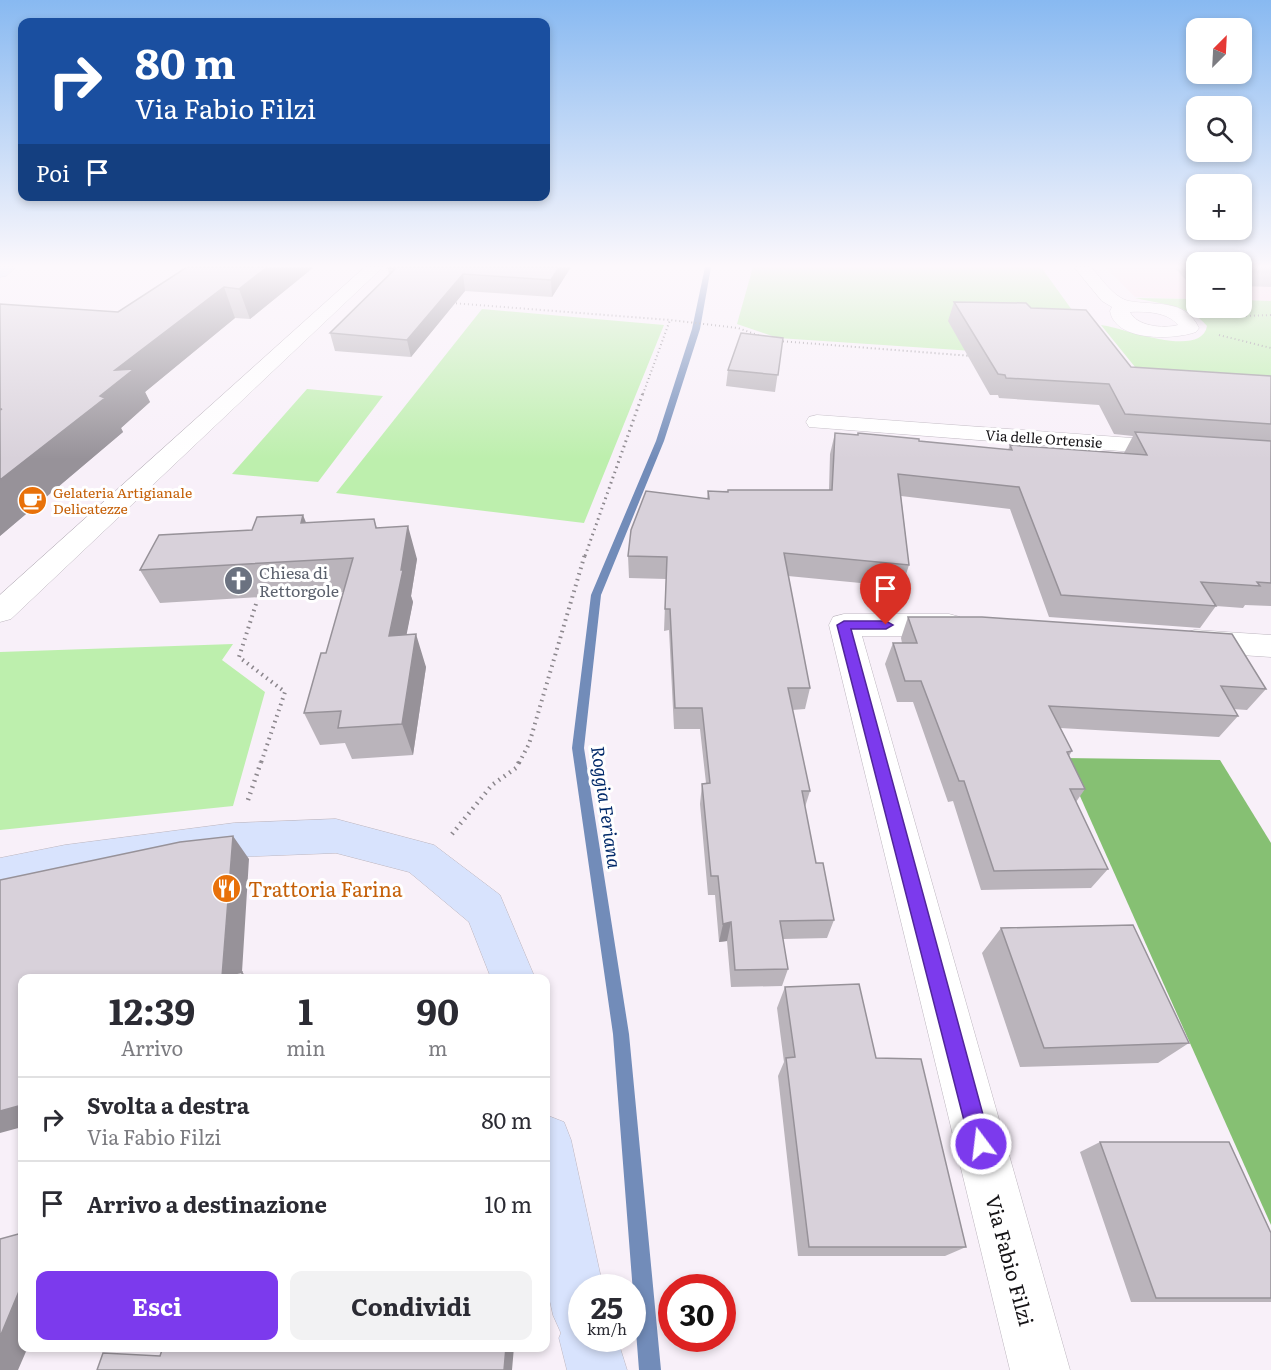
<!DOCTYPE html>
<html lang="it">
<head>
<meta charset="utf-8">
<style>
	:root { --surface:#fff; --page:#f2f2f3; --text:#2b2b33; --muted:#7c7c81; --line:#e1e1e2; --accent:#7c3aed }
	body { margin:0; font-family:Literata,serif; background:var(--page); color:var(--text); height:100vh; display:flex; flex-direction:column; font-size:22px; white-space:nowrap }
	* { box-sizing:border-box; margin:0 }
	p { font-size:20px; color:var(--muted) }
	.icon { flex:none; width:33px; height:33px; fill:none; stroke:currentColor; stroke-width:2; stroke-linecap:round; stroke-linejoin:round }
	.map { position:relative; flex:1; overflow:hidden }
	.drawer { position:absolute; left:18px; top:974px; width:532px; height:378px; display:flex; flex-direction:column; background:var(--surface); border-radius:12px; box-shadow:0 3px 9px #0003 }
	.drawer>* { flex:none }
	.top-card { position:absolute; left:18px; top:18px; width:532px; height:183px; border-radius:12px; box-shadow:0 3px 9px #0003; background:#1a4fa0; color:#fff; overflow:hidden }
	.needle { width:39px; rotate:24deg }
	.buttons { position:absolute; left:1186px; top:18px; display:grid; gap:12px }
	.buttons a { display:grid; place-items:center; width:66px; height:66px; border-radius:12px; background:var(--surface); box-shadow:0 3px 9px #0003; font-size:30px }
	.speed { position:absolute; left:568px; top:1274px; display:flex; gap:12px; font-size:30px; font-weight:700; text-align:center }
	.speed>* { display:grid; place-content:center; width:78px; height:78px; border-radius:50%; background:var(--surface); box-shadow:0 3px 9px #0003; line-height:1 }
	.speed small { font-size:15px; font-weight:400 }
	.speed .limit { border:9px solid #d22; background:#fff; color:#111 }
	.pin { position:absolute; display:grid; place-items:center; width:51px; height:51px; color:#fff; margin:-62px -26px; border-radius:50% 50% 50% 0; rotate:-45deg; box-shadow:0 0 6px #0007 }
	.pin .icon { rotate:45deg }
	.me { position:absolute; width:66px; margin:-33px; rotate:345deg; stroke-linejoin:round; filter:drop-shadow(0 0 4px #0008) }
	.turn { display:flex; align-items:center; gap:21px; height:126px; padding:0 18px; font-size:27px }
	.turn .icon { width:78px; height:78px; stroke-width:2.5 }
	.turn b { display:block; font-size:42px; line-height:51px }
	.then { display:flex; align-items:center; height:57px; padding:0 18px; background:#0003; gap:12px; font-size:22px }
	.eta { display:flex; justify-content:space-evenly; align-items:center; height:102px; text-align:center }
	.eta b { font-size:36px; font-weight:700; line-height:42px }
	.cta { display:flex; gap:12px; margin-top:auto; padding:12px 18px }
	.cta a { flex:1; height:69px; border-radius:12px; background:var(--accent); color:#fff; font-size:24px; font-weight:700; line-height:69px; text-align:center }
	.cta a+a { background:var(--page); color:var(--text) }
	ul { padding:0; list-style:none }
	li { display:flex; align-items:center; gap:18px; height:84px; padding:0 18px; border-top:2px solid var(--line) }
	li div { flex:1 }
	li b { display:block; font-size:22px }
	li em { font-style:normal }
	.map>svg:first-child { display:block }
	.education { fill:#fbe1ea }
	.green { fill:#bdefad }
	.forest { fill:#86c073 }
	.lines { fill:none; stroke-linecap:round; stroke-linejoin:round }
	.stream { fill:#728cb9; fill-rule:evenodd }
	.street-casing { stroke:#bdb6bf; stroke-width:1 }
	.secondary-casing { stroke:#bdb6bf; stroke-width:1 }
	.path-far3 { stroke:#8b868c; stroke-width:2; stroke-dasharray:1 3; stroke-linecap:butt }
	.path-far2 { stroke:#8b868c; stroke-width:3; stroke-dasharray:1.5 4; stroke-linecap:butt }
	.path-far1 { stroke:#8b868c; stroke-width:4; stroke-dasharray:1.5 4.5; stroke-linecap:butt }
	.path { stroke:#8b868c; stroke-width:4.5; stroke-dasharray:1.5 5; stroke-linecap:butt }
	.street { fill:#fff; fill-rule:evenodd }
	.secondary { fill:#d8e3fd; fill-rule:evenodd }
	.wall { fill:#bab4bb }
	.shaded-wall { fill:#979299 }
	.building { fill:#d8d1da; stroke:#979299; stroke-width:1.5 }
	.route { fill:#7c3aed; stroke:#51269a; stroke-width:1.5 }
	.labels { text-anchor:middle; dominant-baseline:central; stroke-width:6; stroke-linejoin:round; paint-order:stroke }
	.far-street-label { font-size:14px; fill:#161417; stroke:#fff }
	.far-food-label { font-size:14px; fill:#c56008; stroke:#fff; text-anchor:start }
	.worship-label { font-size:16px; fill:#5b616d; stroke:#fff; text-anchor:start }
	.water-label { font-size:18px; font-style:italic; fill:#002969; stroke:#fff }
	.near-food-label { font-size:20px; fill:#c56008; stroke:#fff; text-anchor:start }
	.near-street-label { font-size:20px; fill:#161417; stroke:#fff }
</style>
</head>
<body>
<div class="map">
<svg width="1271" height="1370" viewBox="0 0 1271 1370">
	<rect width="100%" height="100%" fill="#f8f0f9"/>
	<path class="education" d="M1105 267H1197V299L1135 297Z
		M1242 267H1271V301L1242 300Z"/>
	<path class="green" d="M753 267H1041L1108 360 778 338 737 324Z
		M1135 298 1197 299V308H1242V300L1271 301V384L1151 375 1135 367 1101 325C1121 327 1201 360 1207 326 1190 305 1160 304 1135 298Z
		M482 309 664 325 584 523 336 493Z
		M307 389 383 396 318 482 232 474Z
		M233 644 222 660 265 692 233 806 0 830V652Z"/>
	<path class="forest" d="M1063 758 1220 760 1271 843V1225Z"/>
	<g class="lines">
		<path class="stream" d="M705 267H711L700 329 664 441 601 595 584 748 629 1034 661 1370H639L613 1034 572 748 591 595 656 441 692 329Z"/>
		<defs>
			<path id="street" d="M365 267H383L11 619 0 622V595Z
				M1074 267H1091C1101 278 1114 298 1129 301 1155 306 1185 298 1199 328L1196 332C1174 340 1115 342 1110 311L1112 307 1102 301ZM1130 312C1145 311 1168 312 1178 325 1163 329 1136 326 1130 312Z
				M817 415 1173 441 1181 443 1185 448 1181 453 1173 455 809 427 806 422 809 417Z
				M844 614H949L960 617 964 625 960 633 949 636H862L1070 1370H1010L829 625 833 617Z
				M1195 630 1271 635V657L1195 652 1184 649 1179 641 1184 633Z"/>
			<path id="secondary" d="M0 267H16L6 276 0 277Z
				M336 819 434 845 500 895 535 978H491L469 922 414 876 409 872 336 853 234 857 65 881 0 894V858L65 845 234 823Z
				M546 1115 564 1122 571 1140 603 1287H582V1338H617L627 1370H567L559 1338 561 1333 553 1315 546 1283Z"/>
		</defs>
		<use href="#street" class="street-casing"/>
		<use href="#secondary" class="secondary-casing"/>
		<path class="path-far3" d="M452 303 670 320 738 328 763 337
			M1218 317 1271 315
			M1219 335 1271 348
			M779 341 972 356
			M643 394 670 320"/>
		<path class="path-far2" d="M585 556 643 393"/>
		<path class="path-far1" d="M256 604 239 657 285 692 261 763
			M519 763 529 744 585 554"/>
		<path class="path" d="M248 800 261 762
			M452 834 492 785 516 768 519 762"/>
		<use href="#street" class="street"/>
		<use href="#secondary" class="secondary"/>
	</g>
	<path class="wall" d="M187 267H314L250 319 235 318 145 392 150 402 121 428 123 432 0 536V304L118 312Z
		M389 267H571L552 297 465 291 411 357 335 351 330 333 389 275 388 268Z
		M1174 267H1197V284L1189 283Z
		M1242 267H1271V287L1242 286Z
		M954 302 1031 308 1131 367 1271 376V606L1245 605 1243 608 1216 606 1200 628 1049 617 1010 509 901 496 909 565 902 587 788 576 810 688 805 709 792 710 810 791 805 807 816 863 834 920 827 938 783 939 788 969 782 986 731 987 727 941 719 942 715 895H708L700 804 702 784 706 783 700 729H674L669 630 664 631 666 579 629 578 628 556 707 499 708 491 829 490 830 454 835 433 857 435 858 433 919 441 1008 450 1010 445 1124 453 1133 436 1114 434 1099 405 999 398 998 395H990L948 321Z
		M783 338 775 392 726 386 728 370Z
		M374 519 377 528 417 559 411 596 413 602 406 635 426 667 413 755 352 759 345 743 320 745 304 713 326 653 344 592 160 603 140 570 252 530 306 523Z
		M908 617 1266 689 1247 710 1233 709 1238 716 1219 737 1060 728 1072 751 1069 756 1085 789 1076 802 1108 869 1091 888 981 890 953 801 948 802 913 702H897L885 664 893 643H902L901 638Z
		M1001 928 1189 1043 1158 1063 1020 1067 982 953Z
		M785 987 876 1058 966 1247 945 1256H798L778 1076 784 1062 777 1008Z
		M1100 1142 1271 1233V1302H1131L1080 1152Z"/>
	<path class="shaded-wall" d="M267 267H314L250 319 239 289Z
		M559 267H571L552 297 551 280Z
		M463 274 465 291 411 357 407 340Z
		M224 287 235 318 145 392 150 402 121 428 123 432 0 536V480L100 396 115 370Z
		M303 515 316 547 301 523Z
		M408 526 417 559 411 596 413 602 400 668 389 636Z
		M416 634 426 667 413 755 402 724Z
		M233 836 249 859 242 972 248 978H223L222 977Z
		M731 922 727 941 719 942 723 924Z
		M22 1105V1127L0 1133V1111Z
		M22 1284V1347H28L18 1370H0V1337Z
		M506 1347H514L512 1370H504Z"/>
	<path class="building" d="M187 267H267L239 289 224 287 115 370 134 369 100 396 105 398 0 480V410L2 409H0V304L118 312Z
		M389 267H559L551 280 463 274 407 340 330 333 395 269 388 268Z
		M954 302 1026 303 1031 308 1086 310 1131 367 1271 376V424L1125 414 1109 384 1006 378 1005 375 998 374Z
		M741 333 783 338 778 375 728 370Z
		M1135 432 1271 441V583L1257 582 1260 586 1201 582 1216 606 1061 595 1019 487 898 474 909 565 784 553 810 688H788L810 791H802L816 863H823L834 920 780 921 788 969 735 970 731 922 723 924 718 876H711L702 784 710 783 702 708H675L670 609H665L667 557 628 556 631 530 646 491 709 499 708 491 728 492V490H832L835 433 858 435V433L919 439V441L1012 450 1010 445 1147 455Z
		M303 515 301 523 374 519 376 528 408 526 401 570H403L389 636 416 634 402 724 338 728 341 711 304 713 321 653H326L353 558 140 570 159 535 252 530 257 517Z
		M908 617H982L1232 634 1266 689 1221 686 1238 716 1049 706 1072 751 1067 752 1085 789H1070L1108 869 994 871 964 781H959L921 681H905L893 643H917Z
		M233 836 222 977 242 972V978H22V1105L0 1111V880L180 842Z
		M1133 925 1189 1043 1044 1048 1001 928Z
		M859 984 876 1058 921 1059 966 1247H809L786 1058 795 1057 785 987Z
		M1100 1142H1229L1271 1233V1298H1156Z
		M22 1233V1284L0 1337V1239Z
		M163 1347H506L504 1370H97L103 1353 160 1356Z"/>
	<linearGradient id="sky" x2="0" y2="1"><stop stop-color="#88b9f1"/><stop offset="0.58" stop-color="#fcf8fc"/><stop offset="1" stop-color="#fcf8fc" stop-opacity="0"/></linearGradient>
	<rect width="1271" height="459" fill="url(#sky)"/>
	<path class="route" d="M844 621H886L893 625 886 629H851L991 1144 988 1152 981 1155 973 1152 970 1144 837 625Z"/>
	<defs>
		<symbol id="cafe-disc" viewBox="-11 -11 22 22"><circle r="9.5" fill="#e8710a" stroke="#fff"/><path d="M-5.5-4.5H6V0H3Q3 3.5 0 3.5H-2.5Q-5.5 3.5-5.5 0ZM3-3.2v2h1.7v-2ZM-6 4.5H4V6H-6Z" fill="#fff"/></symbol>
		<symbol id="church-disc" viewBox="-11 -11 22 22"><circle r="9.5" fill="#6b7280" stroke="#fff"/><path d="M-1.2-6h2.4v3.5h3.3v2.4h-3.3V6h-2.4V-.1h-3.3v-2.4h3.3Z" fill="#fff"/></symbol>
		<symbol id="restaurant-disc" viewBox="-11 -11 22 22"><circle r="9.5" fill="#e8710a" stroke="#fff"/><path d="M-5-6h1v4h1v-4h1v4h1v-4h1v5L-1.5 .5V6h-2V.5L-5-1ZM5-6V6H3V1.5H1.5Q1.5-4 5-6Z" fill="#fff"/></symbol>
	</defs>
	<g fill-rule="evenodd">
		<use href="#cafe-disc" x="16" y="484" width="33" height="33"/>
		<use href="#church-disc" x="222" y="564" width="33" height="33"/>
		<use href="#restaurant-disc" x="210" y="872" width="33" height="33"/>
	</g>
	<g class="labels">
		<g class="far-street-label">
			<text transform="translate(1044 438) rotate(4)">Via delle Ortensie</text>
		</g>
		<g class="far-food-label">
			<text x="53" y="492">Gelateria Artigianale<tspan x="53" dy="16">Delicatezze</tspan></text>
		</g>
		<g class="worship-label">
			<text x="259" y="572">Chiesa di<tspan x="259" dy="18">Rettorgole</tspan></text>
		</g>
		<g class="water-label">
			<text transform="translate(607 807) rotate(82)">Roggia Feriana</text>
		</g>
		<g class="near-food-label">
			<text x="248" y="888">Trattoria Farina</text>
		</g>
		<g class="near-street-label">
			<text transform="translate(1011 1260) rotate(75)">Via Fabio Filzi</text>
		</g>
	</g>
</svg>
<div class="buttons">
<a><svg class="needle" viewBox="-14 -14 28 28"><path d="M0-13l5 13h-10z" fill="#e53935"/><path d="M0 13l5-13h-10z" fill="#7c7c81"/></svg></a>
<a><svg class="icon" aria-label="search" viewBox="0 0 24 24"><circle cx="10" cy="10" r="6"/><path d="M15 15l6 6"/></svg></a>
<a>+</a>
<a>−</a>
</div>
<div class="speed"><div>25<small>km/h</small></div><div class="limit">30</div></div>
<div class="pin" style="left:886px;top:625px;background:#d93025"><svg class="icon" aria-label="arrive" viewBox="0 0 24 24"><path d="M6 21V4h12l-3 4 3 4H6"/></svg></div>
<svg class="me" style="left:981px;top:1144px" viewBox="-20 -20 40 40"><circle r="17" fill="#7c3aed" stroke="#fff" stroke-width="3"/><path d="M0-11L8 9 0 5-8 9z" fill="#fff"/></svg>
<div class="top-card">
<div class="turn"><svg class="icon" aria-label="right" viewBox="0 0 24 24"><path d="M7 20v-9h11M14 6l5 5-5 5"/></svg><div><b>80 m</b>Via Fabio Filzi</div></div>
<div class="then">Poi<svg class="icon" aria-label="arrive" viewBox="0 0 24 24"><path d="M6 21V4h12l-3 4 3 4H6"/></svg></div>
</div>
<section class="drawer">
<div class="eta">
<div><b>12:39</b><p>Arrivo</p></div>
<div><b>1</b><p>min</p></div>
<div><b>90</b><p>m</p></div>
</div>
<ul>
<li><svg class="icon" aria-label="right" viewBox="0 0 24 24"><path d="M7 20v-9h11M14 6l5 5-5 5"/></svg><div><b>Svolta a destra</b><p>Via Fabio Filzi</p></div><em>80 m</em></li>
<li><svg class="icon" aria-label="arrive" viewBox="0 0 24 24"><path d="M6 21V4h12l-3 4 3 4H6"/></svg><div><b>Arrivo a destinazione</b></div><em>10 m</em></li>
</ul>
<div class="cta"><a>Esci</a><a>Condividi</a></div>
</section>
</div>
</body>
</html>
